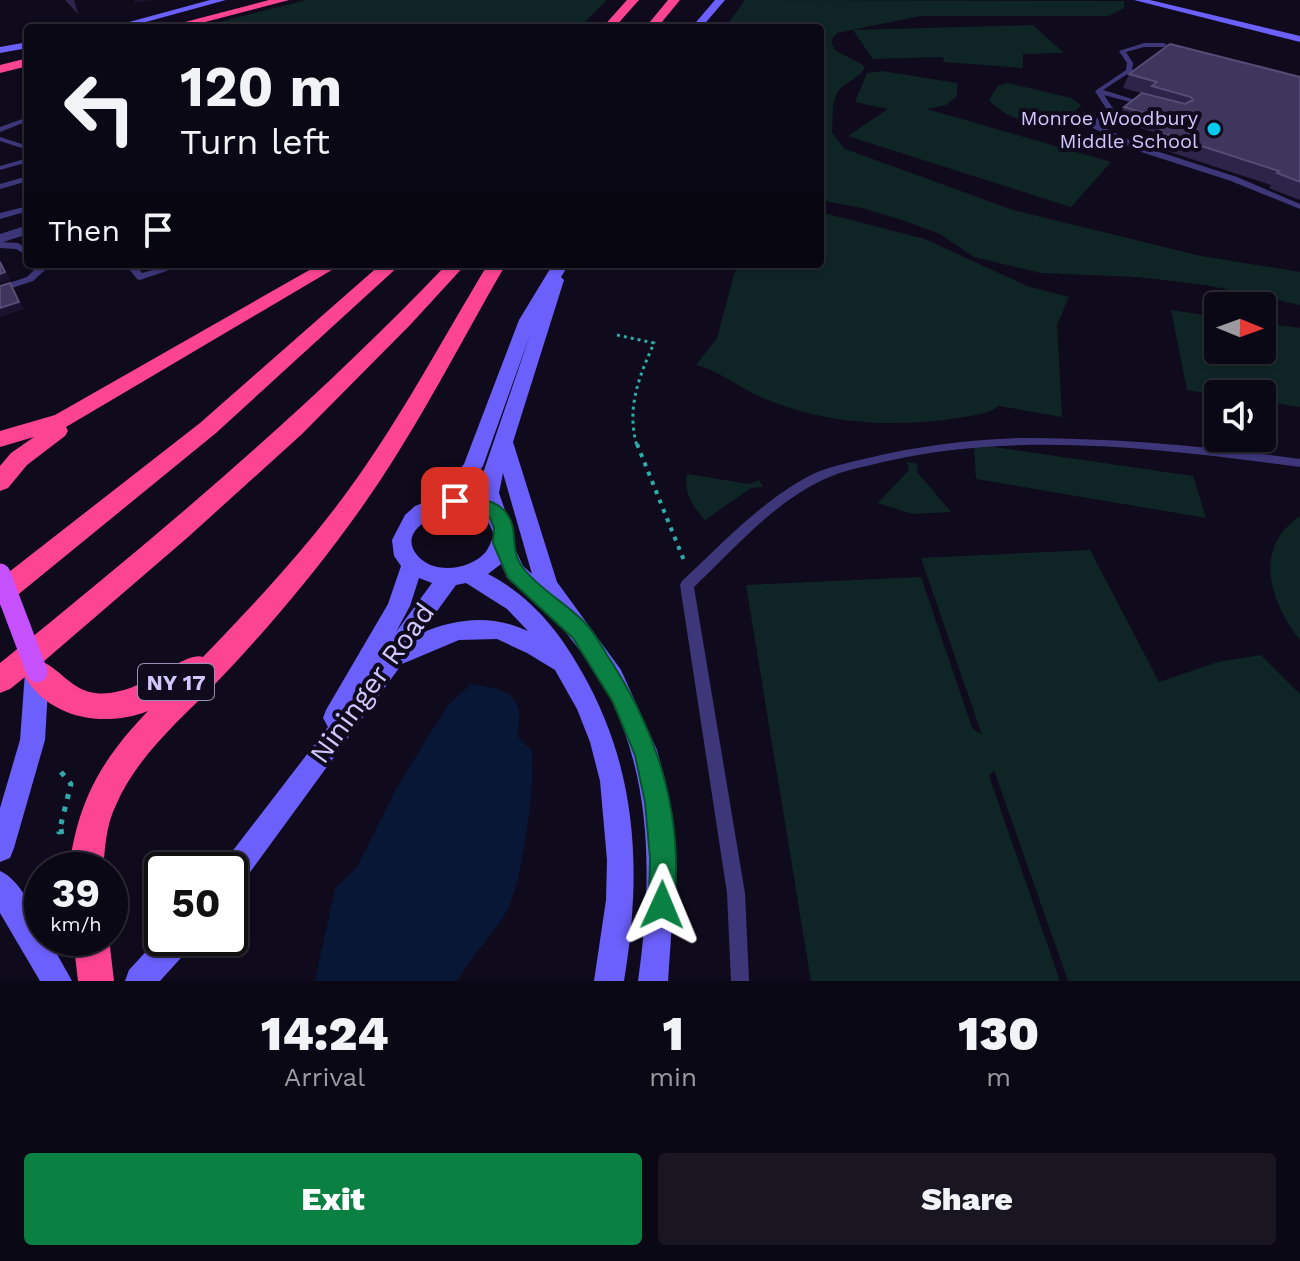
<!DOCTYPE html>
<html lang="en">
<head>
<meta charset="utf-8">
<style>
	:root { --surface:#0b0815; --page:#191622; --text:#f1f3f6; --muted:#9a9aa0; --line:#2b2934; --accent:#0b8043 }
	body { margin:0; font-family:"Work Sans",sans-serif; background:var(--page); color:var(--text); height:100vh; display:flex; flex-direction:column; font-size:30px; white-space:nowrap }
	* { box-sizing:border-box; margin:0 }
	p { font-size:26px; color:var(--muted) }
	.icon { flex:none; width:44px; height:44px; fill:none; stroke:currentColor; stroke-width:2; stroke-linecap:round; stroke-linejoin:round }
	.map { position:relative; height:981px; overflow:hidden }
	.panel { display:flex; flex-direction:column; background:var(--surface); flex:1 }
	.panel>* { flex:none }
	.top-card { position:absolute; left:24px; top:24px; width:800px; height:244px; border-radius:8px; box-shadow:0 2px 6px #0004,0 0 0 2px var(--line); background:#0b0815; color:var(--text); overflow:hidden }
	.needle { width:52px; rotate:91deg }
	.controls { position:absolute; left:1204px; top:292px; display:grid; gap:16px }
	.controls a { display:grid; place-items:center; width:72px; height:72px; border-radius:8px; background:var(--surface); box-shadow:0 2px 6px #0004,0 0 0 2px var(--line); font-size:40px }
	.speed { position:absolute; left:24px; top:852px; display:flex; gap:16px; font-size:40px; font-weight:700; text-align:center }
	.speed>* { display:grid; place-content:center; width:104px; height:104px; border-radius:50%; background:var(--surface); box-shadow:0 2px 6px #0004,0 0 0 2px var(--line); line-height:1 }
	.speed small { font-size:20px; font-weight:400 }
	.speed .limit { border:4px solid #111; border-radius:12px; background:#fff; color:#111 }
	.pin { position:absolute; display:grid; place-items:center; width:68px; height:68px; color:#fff; margin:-34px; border-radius:16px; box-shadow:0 4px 12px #0006 }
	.me { position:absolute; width:88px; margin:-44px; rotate:1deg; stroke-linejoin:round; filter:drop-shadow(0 0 6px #0008) }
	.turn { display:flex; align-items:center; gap:28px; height:168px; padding:0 24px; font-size:36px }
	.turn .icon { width:104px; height:104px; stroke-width:2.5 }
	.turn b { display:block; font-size:56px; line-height:68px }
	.then { display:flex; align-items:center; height:76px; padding:0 24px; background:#0003; gap:16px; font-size:30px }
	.eta { display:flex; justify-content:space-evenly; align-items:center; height:136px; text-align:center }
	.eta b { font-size:48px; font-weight:800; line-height:56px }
	.action { display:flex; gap:16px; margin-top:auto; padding:16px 24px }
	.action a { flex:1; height:92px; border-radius:8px; background:var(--accent); color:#fff; font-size:32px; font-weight:800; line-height:92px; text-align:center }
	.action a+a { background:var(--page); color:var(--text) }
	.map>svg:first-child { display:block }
	.green { fill:#0f2525 }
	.water { fill:#091737 }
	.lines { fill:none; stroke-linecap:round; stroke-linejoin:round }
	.path-far2 { stroke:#2eabaa; stroke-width:3; stroke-dasharray:3 4; stroke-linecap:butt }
	.path-far1 { stroke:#2eabaa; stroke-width:4; stroke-dasharray:4 6; stroke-linecap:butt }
	.path { stroke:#2eabaa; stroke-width:5; stroke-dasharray:5 8; stroke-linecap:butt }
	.lane { fill:#3d377a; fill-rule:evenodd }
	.street { fill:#3d377a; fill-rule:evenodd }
	.secondary { fill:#6c60fc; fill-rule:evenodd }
	.highway { fill:#fc4493; fill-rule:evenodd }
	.primary-bridge { stroke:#c550fc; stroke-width:21 }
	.wall { fill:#2d244a }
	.shaded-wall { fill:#1a132f }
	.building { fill:#3f365d; stroke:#564c76; stroke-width:2 }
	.route { fill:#0b8043; stroke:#07532c; stroke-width:2 }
	.poi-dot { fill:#04caed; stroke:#0f0b1c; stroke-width:3 }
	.labels { text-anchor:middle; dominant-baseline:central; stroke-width:8; stroke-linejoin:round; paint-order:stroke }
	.far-poi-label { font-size:20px; fill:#d0c7fe; stroke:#0f0b1c; text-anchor:end }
	.shield { fill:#0f0b1c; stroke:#968fba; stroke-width:2 }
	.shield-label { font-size:22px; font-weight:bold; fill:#d0c7fe }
	.near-street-label { font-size:28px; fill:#d0c7fe; stroke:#0f0b1c }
</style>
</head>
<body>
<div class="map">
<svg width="1300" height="981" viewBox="0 0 1300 981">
	<rect width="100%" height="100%" fill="#0f0b1c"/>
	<path class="green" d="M307 0H607L579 28H196Z
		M745 0 1124 1V8L1109 16H920L837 33 831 40 834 50 865 66C860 80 844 81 837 93 831 104 833 121 832 133L845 149 1013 210 1201 256 1300 272V305L1206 285 1138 277 1041 273 974 257 940 234 902 220 862 208 820 200V28H725Z
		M1033 25 1064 53 1023 54V68L944 62 943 57 873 59 853 30Z
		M882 71 957 83V96L946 105 927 109 1111 162 1071 207 848 136 888 109 855 102 867 73Z
		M1008 83 1071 98 1081 105 1058 129C1032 124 1008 120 989 100L998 86Z
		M820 212 925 239 1027 286 1069 297 1057 325 1062 417 999 406C986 415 973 415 958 418 894 428 823 424 763 398 740 388 720 371 696 365L717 338 737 264H820Z
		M1171 310 1218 317V350H1262V323L1300 328V407L1262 401V394L1218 395 1187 390Z
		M974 444 1193 476 1206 518 976 479Z
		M907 462 918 464 917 472 951 512 913 514 878 503 909 470Z
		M687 474 749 484 759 480 763 487 751 488 705 520C692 505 684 494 687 474Z
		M1300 516V640C1270 601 1252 549 1300 516Z
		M1090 550 1159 682 1218 662 1261 655 1300 694V981H1068L994 770 989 776 1060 981H811L746 585 921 577 972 728 982 735 921 558Z"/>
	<path class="water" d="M471 684C508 689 526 694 517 736L532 751C535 784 523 875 510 904 500 929 472 952 458 981H315L335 889 357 867 397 787 448 705Z"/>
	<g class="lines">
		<path class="path-far2" d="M617 335 654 343C639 377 626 408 637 446"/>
		<path class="path-far1" d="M637 444 685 563"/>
		<path class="path" d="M61 772 71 784 59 832 66 831"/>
		<path class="lane" d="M1144 43H1164L1167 45 1164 47H1144L1126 52 1133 63 1132 71 1103 90 1152 105 1149 107 1104 95 1114 110 1099 125 1144 147 1237 177 1300 204V209L1231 181 1138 151 1091 127V123L1107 110 1095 91 1126 70 1127 63 1119 51Z
			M28 117V121L0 132V127Z
			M0 137 28 146V150L0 141Z
			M28 158V162L0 170V166Z
			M28 176V181L0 189V184Z
			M28 206V211L0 219V213Z
			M0 242 18 243 28 249V256L16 249 0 248Z
			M34 264H44L46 269 33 281 0 292V286L27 277 36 268Z
			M125 264H135L142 273 173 264H187L140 280 137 279Z
			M1020 438C1114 438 1207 446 1300 459V467C1163 449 1019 430 883 462 864 467 843 470 825 479 774 502 734 549 694 587L745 893 749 981H731L727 893 680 585 682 581C723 543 764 498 815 473 832 466 851 462 868 458 919 446 968 440 1020 438Z"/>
		<path class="street" d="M28 225V234L0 243V234Z"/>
		<path class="secondary" d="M210 0H226L124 28H107Z
			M715 0H725L701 28H691Z
			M1134 0H1150L1300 36V42Z
			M28 42V48L0 53V47Z
			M553 264H569L561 277 564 280 513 442 557 582 621 670 657 750 667 788 676 864 668 981H638C652 881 654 778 604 686 590 661 570 639 554 616L547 614 507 578 501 564 488 574C531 596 560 632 583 674 638 771 642 873 624 981H594L606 900 607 860 600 781 590 742 577 709 555 670 527 653 497 639 459 640 402 664 240 886 230 890V870H218L328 727 323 718 326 710 388 604 401 566 394 556 392 540 405 515 415 506 438 497 464 464 519 320ZM530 335 482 476 480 497 462 494 483 466ZM503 473 532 574 523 566 512 542 514 536 499 493ZM464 509C484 512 488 517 494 536 491 541 489 548 485 553 469 570 433 575 417 555 395 528 444 509 464 509ZM419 578 432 583 396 632 410 606ZM466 583 507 609 528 631C492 614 457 618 421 633L456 585Z
			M37 661 45 665 49 672 45 740 14 848 10 858 0 862V808L20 740 25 672 29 665Z
			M0 871C18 878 42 918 42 938H48L72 981H40L0 913Z
			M162 934V938H193L189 949 160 981H125L129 970Z"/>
		<path class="highway" d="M269 0H289L182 28H162Z
			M627 0H639L614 28H602Z
			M668 0H680L657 28H645Z
			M28 58V66L0 73V65Z
			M320 264H342L66 427 68 431 65 436 27 465 8 488 0 491V466L11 453 34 437 0 447V431L55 415Z
			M381 264H401L216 433 9 602 0 605V579L200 423Z
			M447 264H466L411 324 302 434 187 538 43 662C62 671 72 690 95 693 139 699 183 650 203 657 253 605 304 551 347 492 400 420 442 340 488 264H506C455 352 410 443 349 525 309 580 263 634 216 683 180 720 137 756 116 805 106 825 105 848 103 870H69C77 802 101 760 148 711 105 728 50 719 25 677L10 689 0 693V663C156 537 309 409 447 264Z
			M73 938H109L114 981H78Z"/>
		<path class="primary-bridge" d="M0 574 37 672"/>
	</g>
	<path class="wall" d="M65 0H74L78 14Z
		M1129 74 1300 77V200L1269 188 1271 185 1152 146 1157 133 1118 121 1124 107 1148 95 1123 88Z"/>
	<path class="shaded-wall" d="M134 0H152L135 3Z
		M0 260 10 280 0 283Z
		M10 283 24 309 0 317V308Z"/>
	<path class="building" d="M1170 44 1300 77V182L1277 173 1279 171 1158 132 1171 121 1124 107 1142 93 1185 104 1193 100 1191 97 1152 86 1157 82 1129 74Z
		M0 262 5 272 0 274Z
		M10 283 19 302 0 308V286Z"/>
	<path class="route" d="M455 495C479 498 507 499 513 528 515 542 513 555 523 568 540 590 568 604 587 625 595 634 601 645 607 655 650 720 677 794 676 872 675 887 677 901 671 914L662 918 653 914 649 905 650 858 645 802 635 755 613 702 573 638 508 578 493 543 494 528 490 518 480 512 448 506 445 501Z"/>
	<circle class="poi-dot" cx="1214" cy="129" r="8"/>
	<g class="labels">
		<g class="far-poi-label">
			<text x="1198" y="118">Monroe Woodbury<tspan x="1198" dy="23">Middle School</tspan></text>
		</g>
		<rect class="shield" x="138" y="664" width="76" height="36" rx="6"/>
		<g class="shield-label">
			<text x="176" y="682">NY 17</text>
		</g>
		<g class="near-street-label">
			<text transform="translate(372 683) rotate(-54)">Nininger Road</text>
		</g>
	</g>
</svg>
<div class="controls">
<a><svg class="needle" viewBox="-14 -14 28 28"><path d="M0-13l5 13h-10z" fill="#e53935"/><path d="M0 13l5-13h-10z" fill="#9a9aa0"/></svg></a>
<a><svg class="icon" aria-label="sound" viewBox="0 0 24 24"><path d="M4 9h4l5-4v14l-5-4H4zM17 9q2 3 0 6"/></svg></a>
</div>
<div class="speed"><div>39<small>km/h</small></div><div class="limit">50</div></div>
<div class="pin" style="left:455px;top:501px;background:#d93025"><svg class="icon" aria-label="arrive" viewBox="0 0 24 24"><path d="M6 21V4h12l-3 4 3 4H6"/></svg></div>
<svg class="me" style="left:662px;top:905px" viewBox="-20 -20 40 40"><path d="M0-17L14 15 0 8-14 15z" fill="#0b8043" stroke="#fff" stroke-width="4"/></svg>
<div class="top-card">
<div class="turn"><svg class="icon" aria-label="left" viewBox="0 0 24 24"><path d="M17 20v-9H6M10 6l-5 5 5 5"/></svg><div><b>120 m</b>Turn left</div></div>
<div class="then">Then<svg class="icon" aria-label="arrive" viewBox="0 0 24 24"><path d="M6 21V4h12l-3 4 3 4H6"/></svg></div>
</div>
</div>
<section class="panel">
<div class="eta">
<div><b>14:24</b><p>Arrival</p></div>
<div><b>1</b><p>min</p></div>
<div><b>130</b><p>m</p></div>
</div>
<div class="action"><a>Exit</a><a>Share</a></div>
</section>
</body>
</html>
